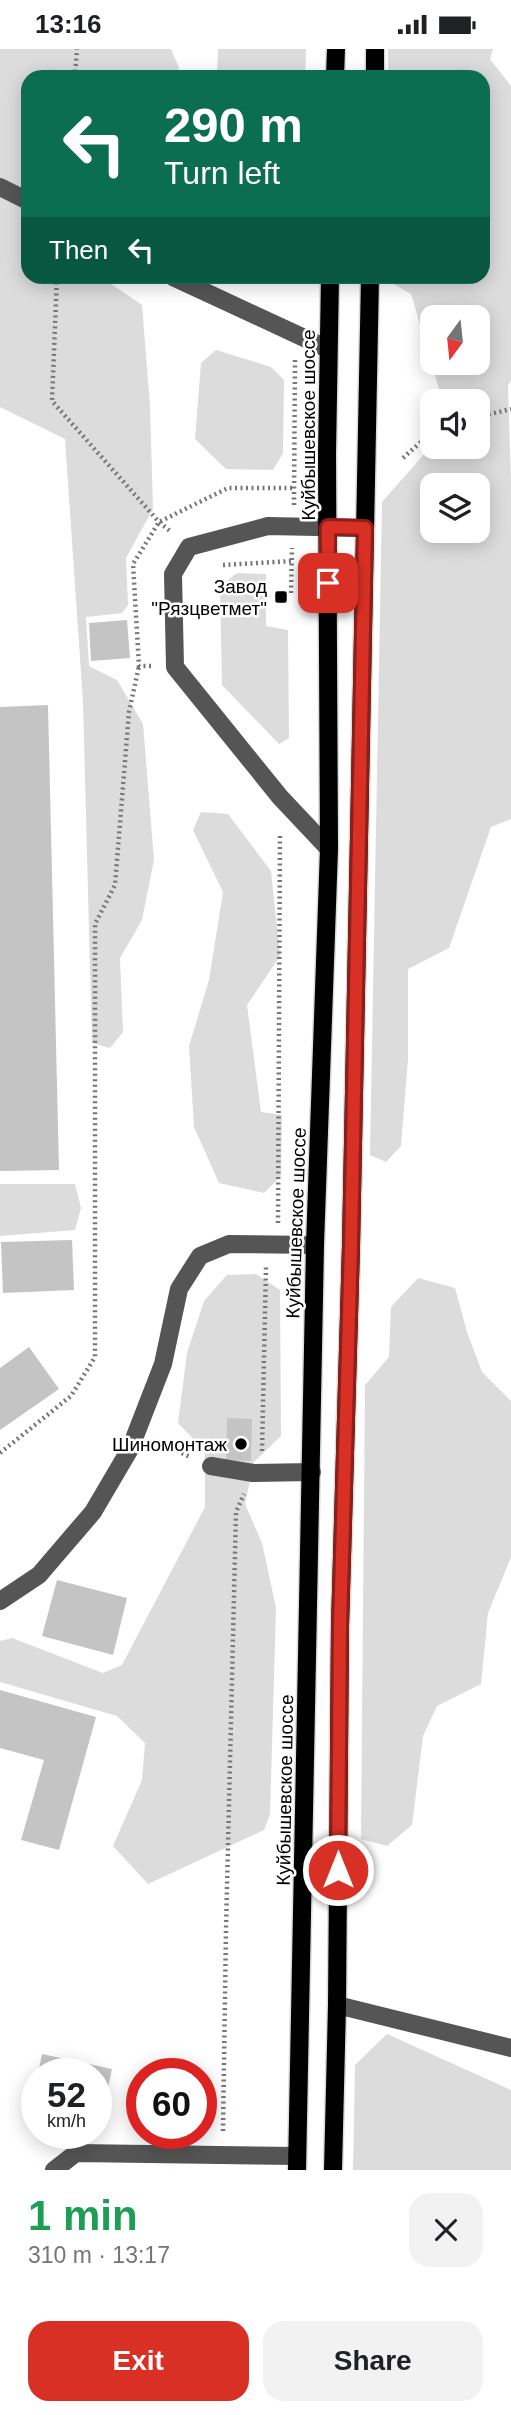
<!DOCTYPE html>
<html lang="en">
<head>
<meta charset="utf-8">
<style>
	:root { --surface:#fff; --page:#f2f2f2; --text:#202124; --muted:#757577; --accent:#d93025 }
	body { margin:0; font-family:Helvetica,sans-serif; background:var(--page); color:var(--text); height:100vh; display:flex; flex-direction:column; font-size:26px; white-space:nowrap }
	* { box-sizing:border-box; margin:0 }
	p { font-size:23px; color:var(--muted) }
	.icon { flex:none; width:38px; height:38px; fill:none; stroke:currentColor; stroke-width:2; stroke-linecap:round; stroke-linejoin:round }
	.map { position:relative; height:2121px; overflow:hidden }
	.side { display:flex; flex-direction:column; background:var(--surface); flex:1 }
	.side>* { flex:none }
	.top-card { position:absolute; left:21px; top:21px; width:469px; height:214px; border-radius:21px; box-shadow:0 4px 18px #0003; background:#0b6e4f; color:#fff; overflow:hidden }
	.needle { width:46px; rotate:195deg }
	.tools { position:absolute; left:420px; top:256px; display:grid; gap:14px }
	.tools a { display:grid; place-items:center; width:70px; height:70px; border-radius:14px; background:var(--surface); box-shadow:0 4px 18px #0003; font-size:35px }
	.speed { position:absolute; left:21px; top:2009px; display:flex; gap:14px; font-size:35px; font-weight:700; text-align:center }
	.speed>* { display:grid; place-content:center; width:91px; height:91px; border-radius:50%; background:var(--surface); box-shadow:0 4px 18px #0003; line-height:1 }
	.speed small { font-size:18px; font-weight:400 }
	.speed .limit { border:10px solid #d22; background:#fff; color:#111 }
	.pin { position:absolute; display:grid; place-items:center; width:60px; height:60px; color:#fff; margin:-30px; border-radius:14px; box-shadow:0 4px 10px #0006 }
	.me { position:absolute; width:77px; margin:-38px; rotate:0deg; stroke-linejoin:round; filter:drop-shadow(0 0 5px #0008) }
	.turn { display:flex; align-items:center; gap:24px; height:147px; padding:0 28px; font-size:32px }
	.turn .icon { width:91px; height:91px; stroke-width:2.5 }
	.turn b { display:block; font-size:49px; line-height:60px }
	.then { display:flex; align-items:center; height:66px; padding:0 28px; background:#0003; gap:14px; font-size:26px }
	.round { display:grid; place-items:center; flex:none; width:74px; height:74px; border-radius:21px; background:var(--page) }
	.overview { display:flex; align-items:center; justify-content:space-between; height:119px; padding:0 28px }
	h1 { font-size:42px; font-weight:600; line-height:52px; color:#1e9e55 }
	.action { display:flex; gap:14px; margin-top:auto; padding:14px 28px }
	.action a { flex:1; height:80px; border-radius:21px; background:var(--accent); color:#fff; font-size:28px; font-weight:600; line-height:80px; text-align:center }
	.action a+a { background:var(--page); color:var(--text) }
	.status { display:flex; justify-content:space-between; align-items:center; height:49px; padding:0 35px; background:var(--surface); direction:ltr }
	.status svg { height:19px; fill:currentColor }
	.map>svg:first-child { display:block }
	.green { fill:#dcdcdc; fill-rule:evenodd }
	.building { fill:#c4c4c4 }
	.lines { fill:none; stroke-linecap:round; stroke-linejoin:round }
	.major-casing { stroke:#dbdbdb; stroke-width:21 }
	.path { stroke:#777; stroke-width:4.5; stroke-dasharray:2 3.5; stroke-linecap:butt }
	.minor { stroke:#555; stroke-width:18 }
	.major { stroke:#000; stroke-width:18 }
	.route-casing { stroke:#8d1f18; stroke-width:18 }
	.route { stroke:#d93025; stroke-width:12 }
	.poi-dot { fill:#000; stroke:#fff; stroke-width:2.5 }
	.labels { text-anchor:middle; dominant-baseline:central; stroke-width:5; stroke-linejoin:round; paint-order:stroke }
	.street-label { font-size:19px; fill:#000; stroke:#fff }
	.poi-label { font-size:19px; fill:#000; stroke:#fff; text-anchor:end }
</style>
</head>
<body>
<div class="status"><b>13:16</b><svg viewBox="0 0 49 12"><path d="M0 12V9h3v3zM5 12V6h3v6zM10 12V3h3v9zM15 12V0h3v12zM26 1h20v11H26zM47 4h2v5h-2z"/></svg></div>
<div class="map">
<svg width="511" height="2121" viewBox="0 0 511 2121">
	<rect width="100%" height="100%" fill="#fff"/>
	<path class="green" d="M0 0H171L179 19 176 28H28V228H101L142 256 150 357 153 460 126 509 128 556 122 564 86 568 89 617 117 631 143 675 154 811 142 871 120 909 123 983 110 999 92 994 83 653 65 390 0 358Z
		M218 0H306L305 28H217Z
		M388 0H493L490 10 511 37V332L508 336 511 433V770L491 778 449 899 408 920V1010L401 1097 386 1113 370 1106 382 453 432 396 478 397V352H439V340L411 245 385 230 386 228H483V28H388ZM432 268H478V313H432ZM432 436H478V481H432Z
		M216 301 271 318 284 331 283 404 273 421 226 420 195 390 201 314Z
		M237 524 266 525V577L288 581 289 689 279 695 222 636 220 537Z
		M201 763 228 765 271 822 280 907 247 956 261 1063 282 1066 281 1127 264 1144 219 1134 194 1078 189 997 209 931 223 843 193 781Z
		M0 1135H75L81 1159 75 1181 0 1187Z
		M256 1225 280 1241 281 1387 254 1413 245 1455 262 1494 276 1559 270 1765 264 1781 148 1835 113 1797 142 1731 145 1694 117 1667 0 1633V1592L12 1589 103 1624 122 1616 205 1458V1402L178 1374 187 1304 204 1252 227 1226Z
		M418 1229 455 1239 467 1283 482 1323 511 1352V1508L488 1564 481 1635 437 1657 423 1687 412 1776 387 1797 361 1790 365 1336 389 1308 391 1258Z
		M387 1985 511 2041V2121H353L355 2016Z"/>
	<path class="building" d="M127 571 130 609 91 612 89 574Z
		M48 656 59 1121 0 1122V658Z
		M72 1191 74 1241 3 1244 1 1193Z
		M29 1298 59 1340 0 1381V1319Z
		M227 1369 252 1370 251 1412 226 1411Z
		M57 1531 127 1549 113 1606 42 1587Z
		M0 1641 96 1668 59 1801 21 1791 44 1711 0 1699Z
		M42 2005 112 2020 103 2063 96 2061V2025H38Z"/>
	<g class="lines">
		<defs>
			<path id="major" d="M335 28 336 0
				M375 28V0
				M297 2121 315 1196 329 800 327 405 330 228
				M333 2121 337 1956 340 1577 351 1197 370 228"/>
		</defs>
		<use href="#major" class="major-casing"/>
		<path class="path" d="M75 28 77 0
			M57 228 52 352 159 473 171 483
			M478 368 511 360
			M403 409 432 383
			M294 456 295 310
			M223 516 292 512
			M291 544 292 499
			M151 617H139L133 515 159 473 228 439H294
			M278 1174 280 784
			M157 1392 190 1408
			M262 1402 266 1218
			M0 1404 71 1347 95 1308V875L115 836 129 663 139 617
			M223 2082 226 1880 236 1463 244 1445"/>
		<path class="minor" d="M0 138 28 152
			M173 228 328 300
			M329 800 280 748 175 618 173 525 189 498 268 477 365 479
			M211 1417 253 1424 312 1423
			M0 1552 39 1526 93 1463 130 1400 163 1315 179 1240 200 1207 229 1195 315 1196
			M337 1956 511 1999
			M54 2121 76 2104 297 2107"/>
		<use href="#major" class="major"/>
	</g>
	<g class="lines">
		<defs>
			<path id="route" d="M328 534V478L365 479 351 1197 340 1577 338 1821"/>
		</defs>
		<use href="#route" class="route-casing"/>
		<use href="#route" class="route"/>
	</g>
	<g class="poi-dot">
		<rect x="274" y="541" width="14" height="14" rx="3.5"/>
		<circle cx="241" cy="1395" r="7"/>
	</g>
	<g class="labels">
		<g class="street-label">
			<text transform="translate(308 376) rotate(-90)">Куйбышевское шоссе</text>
			<text transform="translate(296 1174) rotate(-88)">Куйбышевское шоссе</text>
			<text transform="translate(285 1741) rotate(-89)">Куйбышевское шоссе</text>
		</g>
		<g class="poi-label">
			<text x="267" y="537">Завод<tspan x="267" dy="22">"Рязцветмет"</tspan></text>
			<text x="227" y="1395">Шиномонтаж</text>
		</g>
	</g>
</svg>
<div class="tools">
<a><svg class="needle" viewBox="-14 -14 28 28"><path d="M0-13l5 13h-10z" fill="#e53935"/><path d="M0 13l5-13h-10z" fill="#757577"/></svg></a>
<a><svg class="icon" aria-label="sound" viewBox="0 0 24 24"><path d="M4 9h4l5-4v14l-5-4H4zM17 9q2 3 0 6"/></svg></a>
<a><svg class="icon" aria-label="layers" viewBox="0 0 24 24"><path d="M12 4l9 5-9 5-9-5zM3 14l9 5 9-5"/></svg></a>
</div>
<div class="speed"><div>52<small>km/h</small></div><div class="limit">60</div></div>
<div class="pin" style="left:328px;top:534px;background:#d93025"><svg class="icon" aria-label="arrive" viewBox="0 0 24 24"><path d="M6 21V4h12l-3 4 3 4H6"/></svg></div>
<svg class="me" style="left:338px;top:1821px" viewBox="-20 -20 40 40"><circle r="17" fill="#d93025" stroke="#fff" stroke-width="3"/><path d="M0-11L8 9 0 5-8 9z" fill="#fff"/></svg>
<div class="top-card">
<div class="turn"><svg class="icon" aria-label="left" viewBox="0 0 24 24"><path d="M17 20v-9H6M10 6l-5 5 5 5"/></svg><div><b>290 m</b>Turn left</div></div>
<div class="then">Then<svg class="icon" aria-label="left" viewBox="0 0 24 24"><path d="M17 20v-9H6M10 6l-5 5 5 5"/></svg></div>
</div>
</div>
<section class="side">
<div class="overview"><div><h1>1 min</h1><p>310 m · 13:17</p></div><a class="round"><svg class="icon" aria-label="close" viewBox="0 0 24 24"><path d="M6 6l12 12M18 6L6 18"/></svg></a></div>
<div class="action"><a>Exit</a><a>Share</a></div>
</section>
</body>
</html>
